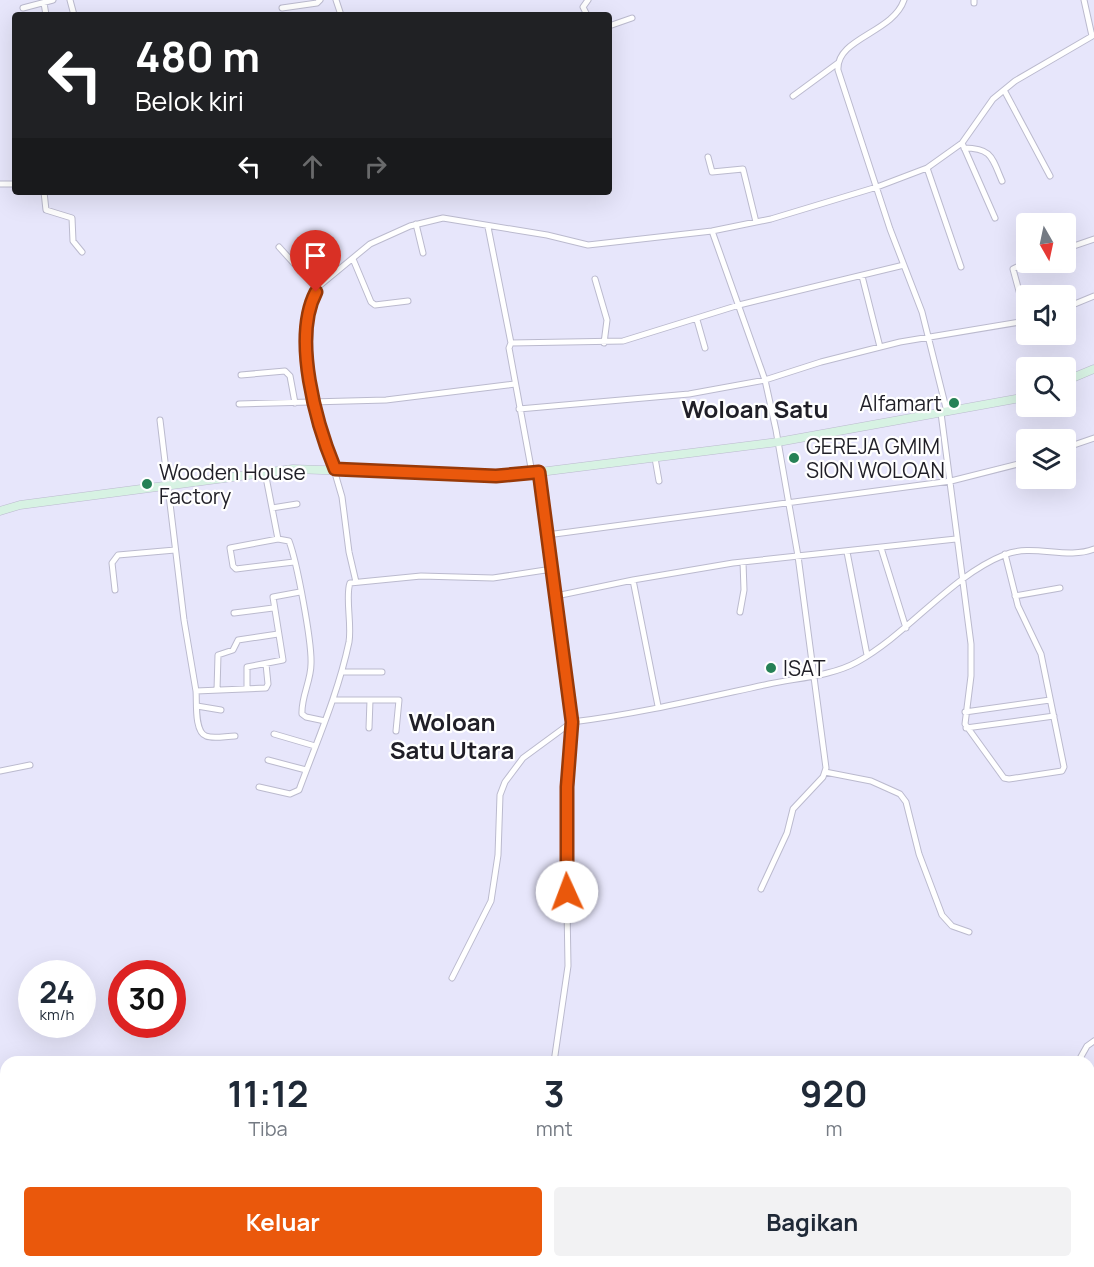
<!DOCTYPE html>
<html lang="id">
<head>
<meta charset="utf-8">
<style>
	:root { --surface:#fff; --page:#f2f2f3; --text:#1f2937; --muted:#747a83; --accent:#ea580c }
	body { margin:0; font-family:Manrope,sans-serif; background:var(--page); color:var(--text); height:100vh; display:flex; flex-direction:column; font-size:22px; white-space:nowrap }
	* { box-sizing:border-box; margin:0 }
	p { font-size:20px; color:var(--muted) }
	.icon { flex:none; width:33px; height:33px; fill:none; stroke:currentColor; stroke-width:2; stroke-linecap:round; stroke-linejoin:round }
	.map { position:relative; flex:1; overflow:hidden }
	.sheet { position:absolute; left:0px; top:1056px; width:1095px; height:212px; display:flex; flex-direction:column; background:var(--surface); border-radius:18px 18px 0 0; box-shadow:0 6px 24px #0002 }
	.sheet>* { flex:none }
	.guide { position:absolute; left:12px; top:12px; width:600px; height:183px; border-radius:6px; box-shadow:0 6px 24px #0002; background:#202124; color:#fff; overflow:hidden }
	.needle { width:39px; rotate:171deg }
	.fabs { position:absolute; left:1016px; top:213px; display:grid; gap:12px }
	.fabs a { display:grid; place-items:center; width:60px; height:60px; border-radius:6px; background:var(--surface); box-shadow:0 6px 24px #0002; font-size:30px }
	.speed { position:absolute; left:18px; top:960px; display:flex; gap:12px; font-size:30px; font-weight:700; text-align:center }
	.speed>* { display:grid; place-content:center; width:78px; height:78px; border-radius:50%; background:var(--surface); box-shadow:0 6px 24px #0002; line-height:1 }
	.speed small { font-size:15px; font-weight:400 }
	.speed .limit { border:9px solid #d22; background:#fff; color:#111 }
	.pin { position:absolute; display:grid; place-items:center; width:51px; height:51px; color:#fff; margin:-62px -26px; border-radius:50% 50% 50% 0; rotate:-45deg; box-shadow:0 0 6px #0007 }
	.pin .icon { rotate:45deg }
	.me { position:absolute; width:66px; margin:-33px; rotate:358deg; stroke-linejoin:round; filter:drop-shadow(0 0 4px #0008) }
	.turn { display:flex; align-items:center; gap:21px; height:126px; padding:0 24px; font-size:27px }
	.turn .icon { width:78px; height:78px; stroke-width:2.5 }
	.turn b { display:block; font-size:42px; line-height:51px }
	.lanes { display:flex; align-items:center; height:57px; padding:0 24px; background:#0003; justify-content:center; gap:30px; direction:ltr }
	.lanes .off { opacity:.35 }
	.eta { display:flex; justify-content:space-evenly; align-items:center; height:102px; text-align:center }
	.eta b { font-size:36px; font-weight:700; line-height:42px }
	.button { display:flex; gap:12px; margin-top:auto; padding:12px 24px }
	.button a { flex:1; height:69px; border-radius:6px; background:var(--accent); color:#fff; font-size:24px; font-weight:700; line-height:69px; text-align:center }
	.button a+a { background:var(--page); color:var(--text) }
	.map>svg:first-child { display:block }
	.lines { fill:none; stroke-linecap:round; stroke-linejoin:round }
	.river { stroke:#8884b8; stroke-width:10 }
	.minor-casing { stroke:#bbbace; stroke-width:7 }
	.secondary-casing { stroke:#bbbace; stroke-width:9 }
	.minor { stroke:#fff; stroke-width:5 }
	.secondary { stroke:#d7f2e3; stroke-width:8 }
	.route-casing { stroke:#983908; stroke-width:15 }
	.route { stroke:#ea580c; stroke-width:10 }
	.poi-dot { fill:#268156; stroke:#fff; stroke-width:2 }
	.labels { text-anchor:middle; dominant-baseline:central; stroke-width:4.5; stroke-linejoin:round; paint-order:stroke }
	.poi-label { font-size:21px; fill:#201f27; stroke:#fff; text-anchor:start }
	.quarter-label { font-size:24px; font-weight:bold; fill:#201f27; stroke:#fff }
</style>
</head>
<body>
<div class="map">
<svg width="1094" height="1267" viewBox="0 0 1094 1267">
	<rect width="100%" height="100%" fill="#e7e6fb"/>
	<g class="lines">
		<path class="river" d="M1089 1215 1094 1205
			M1089 1223 1093 1240 1089 1250
			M1020 1267 1025 1262"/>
		<defs>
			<path id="minor" d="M70 0 74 15
				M336 0 341 15
				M904 0C893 33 836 38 838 70L890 229 922 312 947 412
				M974 0V3
				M1084 0 1092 36
				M44 3 46 15
				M23 8 53 0
				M282 8 317 3 320 0
				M587 15 583 7 588 0
				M609 26 632 18
				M1004 90 1050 176
				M793 96 838 63
				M962 143 995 218
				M964 148C992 148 992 158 1002 181
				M708 157 712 172 743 169 756 222
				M927 168 961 267
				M0 184H15
				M44 192 46 210 72 218 73 241 82 252
				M416 224 423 253
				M488 227 511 343
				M712 231 765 380 776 430 798 556 826 768 823 777 793 809 787 833 761 889
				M279 247 317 289
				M1065 249 1094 239
				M353 259 371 302 375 305 408 301
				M862 276 880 347
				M595 279 607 320 604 343
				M1065 308 1094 296
				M1026 317 1013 269 1027 262
				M697 320 705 348
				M241 375 285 371 290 376 295 403
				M239 404 386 400 515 384
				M519 409 689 394 765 380 821 362 900 342 1026 321
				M941 413 971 644V676L965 724 1004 778 1009 779 1062 771 1064 767 1041 654 1018 606 1005 554
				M160 420 184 620 196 691
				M1065 448 1094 438
				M655 458 659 481
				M265 472 278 539
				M539 472 572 722 566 847 568 966 554 1062
				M532 473 509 348 511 343 623 341 739 305 904 265
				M272 508 297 504
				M547 535 951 481 1026 462
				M881 548 906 628
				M847 552 867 655
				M294 562 236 569 233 566 230 548 278 539 289 541C297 562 312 642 311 664 311 681 301 697 302 714L306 717 325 721
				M633 580 658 706
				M356 582 349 552 342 497 318 415 305 350V330L310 305 319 286 370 244 410 226 443 218 547 235 588 245 712 231 771 219 877 187 927 168 962 143 993 99 1015 81 1094 35
				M115 590 112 563 118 555 175 550
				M556 596 633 580 733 563 956 539
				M1015 596 1060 588
				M740 612 744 590 743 562
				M234 613 273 608
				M342 672H382
				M247 689V667L283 660 273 597 300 592
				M217 690 218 655 233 650 238 640 278 634
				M334 700H399L396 731
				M197 706 221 710
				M965 712 1050 700
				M369 728 370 700
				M966 728 1054 716
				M274 734 315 746
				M235 736C226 736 213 739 206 736 194 732 197 701 196 691L266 688 268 684 266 664
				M268 760 306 770
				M0 771 30 765
				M825 772 871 781 900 794 906 802 919 854 942 915 952 926 969 932
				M259 787 290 794 299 790C317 741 338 694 349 642 352 624 345 596 350 583L421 576 493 578 552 569
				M452 978 491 901 498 855 500 795 505 782 523 758 572 722C638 714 704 698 769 684 797 678 832 676 857 662 908 634 951 576 1004 555 1033 543 1066 560 1094 549
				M1078 1062 1087 1046 1094 1041
				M644 1262 646 1267
				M889 1267 894 1262"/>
			<path id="secondary" d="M1065 381 1094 369
				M0 511 20 505 293 469 496 476 532 473 778 442 1026 397"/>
		</defs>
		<use href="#minor" class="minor-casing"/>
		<use href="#secondary" class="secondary-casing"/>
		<use href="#minor" class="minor"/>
		<use href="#secondary" class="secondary"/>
	</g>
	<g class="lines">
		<defs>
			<path id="route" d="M316 292C292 338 316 423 335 469L496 476 539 472 572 722 567 787V892"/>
		</defs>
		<use href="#route" class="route-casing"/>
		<use href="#route" class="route"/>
	</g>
	<g class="poi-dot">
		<circle cx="954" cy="403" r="6"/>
		<circle cx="794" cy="458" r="6"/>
		<circle cx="147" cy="484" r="6"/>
		<circle cx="771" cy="668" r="6"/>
	</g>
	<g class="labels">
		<g class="poi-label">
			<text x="942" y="403" text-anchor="end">Alfamart</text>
			<text x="806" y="446">GEREJA GMIM<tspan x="806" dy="24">SION WOLOAN</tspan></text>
			<text x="159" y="472">Wooden House<tspan x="159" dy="24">Factory</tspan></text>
			<text x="783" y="668">ISAT</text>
		</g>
		<g class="quarter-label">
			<text x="755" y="408">Woloan Satu</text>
			<text x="452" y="721">Woloan<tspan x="452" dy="28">Satu Utara</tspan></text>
		</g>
	</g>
</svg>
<div class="fabs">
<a><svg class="needle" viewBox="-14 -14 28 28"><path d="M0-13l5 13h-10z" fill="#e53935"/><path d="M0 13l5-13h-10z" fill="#747a83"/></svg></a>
<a><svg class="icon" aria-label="sound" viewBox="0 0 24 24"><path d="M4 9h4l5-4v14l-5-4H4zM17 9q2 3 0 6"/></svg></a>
<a><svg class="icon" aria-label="search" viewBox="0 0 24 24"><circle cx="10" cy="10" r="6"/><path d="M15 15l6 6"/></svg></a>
<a><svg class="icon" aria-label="layers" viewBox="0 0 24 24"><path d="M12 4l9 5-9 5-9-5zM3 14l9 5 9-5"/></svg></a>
</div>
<div class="speed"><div>24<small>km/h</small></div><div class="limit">30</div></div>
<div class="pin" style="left:316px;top:292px;background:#d93025"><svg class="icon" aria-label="arrive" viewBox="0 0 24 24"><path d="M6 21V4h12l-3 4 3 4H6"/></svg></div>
<svg class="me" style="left:567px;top:892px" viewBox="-20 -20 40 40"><circle r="19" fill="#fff"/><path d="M0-13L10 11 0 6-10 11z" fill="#ea580c"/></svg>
<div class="guide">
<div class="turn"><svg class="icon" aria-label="left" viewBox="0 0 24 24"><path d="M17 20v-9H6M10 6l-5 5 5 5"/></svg><div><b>480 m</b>Belok kiri</div></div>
<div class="lanes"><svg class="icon" aria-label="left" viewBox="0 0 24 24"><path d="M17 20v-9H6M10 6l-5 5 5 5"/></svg><svg class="icon off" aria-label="ahead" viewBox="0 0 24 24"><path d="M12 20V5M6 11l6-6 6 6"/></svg><svg class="icon off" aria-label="right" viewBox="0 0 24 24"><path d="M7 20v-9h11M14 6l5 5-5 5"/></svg></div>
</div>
<section class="sheet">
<div class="eta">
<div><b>11:12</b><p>Tiba</p></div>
<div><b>3</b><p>mnt</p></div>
<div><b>920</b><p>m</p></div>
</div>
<div class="button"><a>Keluar</a><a>Bagikan</a></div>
</section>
</div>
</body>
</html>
